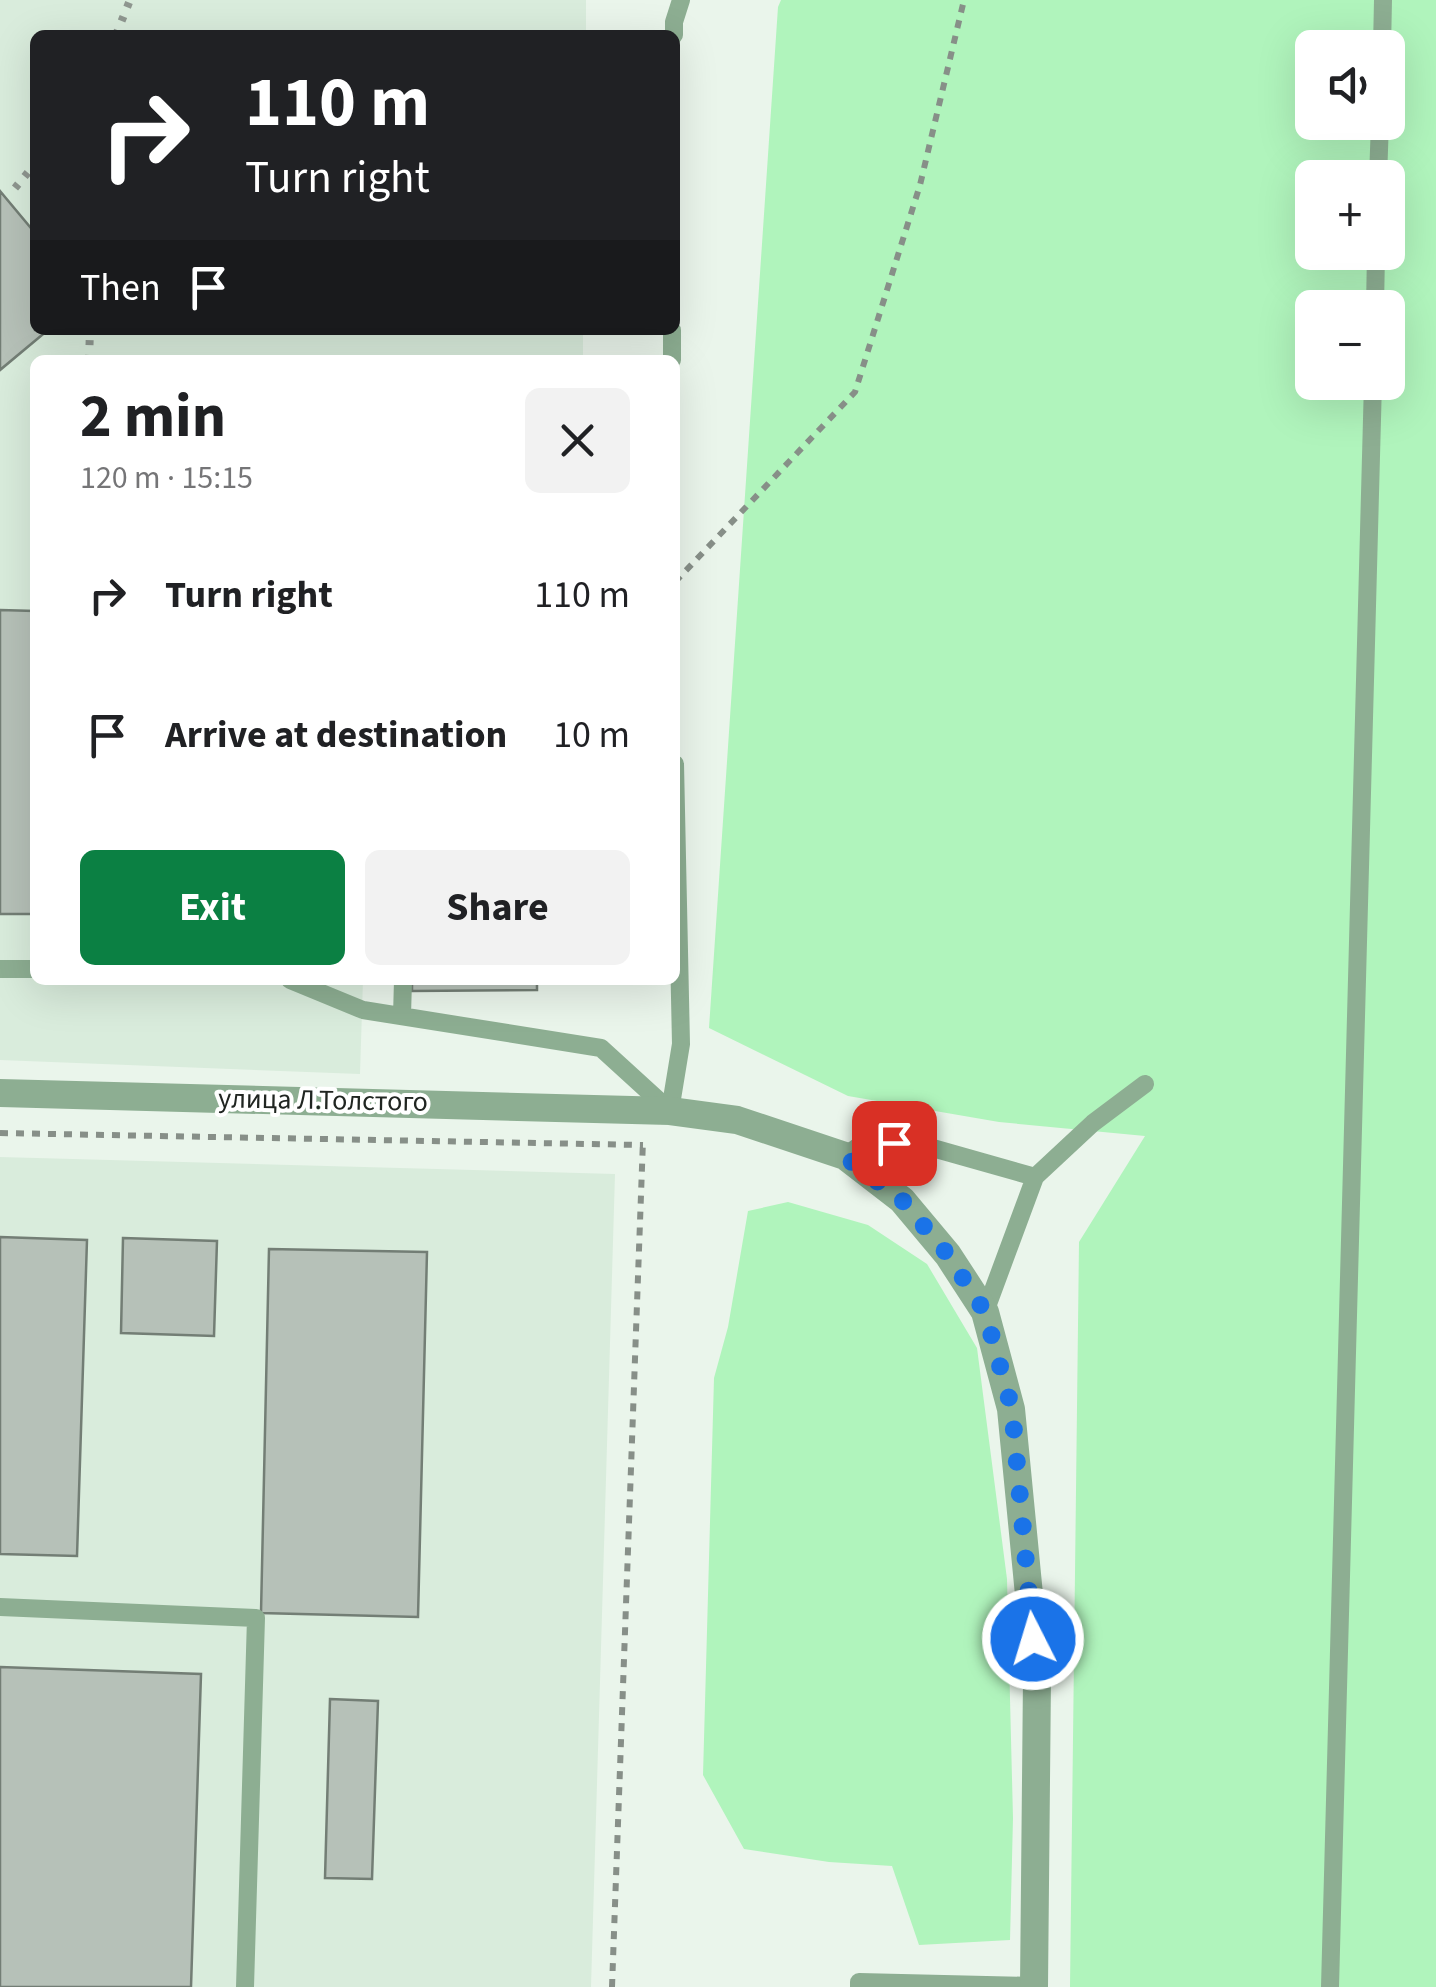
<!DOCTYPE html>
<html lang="en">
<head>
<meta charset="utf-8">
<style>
	:root { --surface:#fff; --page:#f2f2f2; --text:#202124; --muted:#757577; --accent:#0b8043 }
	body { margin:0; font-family:"Source Sans 3",sans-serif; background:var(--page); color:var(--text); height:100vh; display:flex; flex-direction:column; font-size:38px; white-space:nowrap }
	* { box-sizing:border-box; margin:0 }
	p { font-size:32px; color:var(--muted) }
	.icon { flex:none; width:55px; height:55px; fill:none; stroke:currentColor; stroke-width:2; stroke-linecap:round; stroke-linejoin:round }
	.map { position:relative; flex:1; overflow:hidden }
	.drawer { position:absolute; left:30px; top:355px; width:650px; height:630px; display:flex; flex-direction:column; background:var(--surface); border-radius:15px; box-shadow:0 10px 40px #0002 }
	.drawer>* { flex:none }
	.guide { position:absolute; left:30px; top:30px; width:650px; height:305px; border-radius:15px; box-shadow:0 10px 40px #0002; background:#202124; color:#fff; overflow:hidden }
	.fabs { position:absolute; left:1295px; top:30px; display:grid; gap:20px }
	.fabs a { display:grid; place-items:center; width:110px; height:110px; border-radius:15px; background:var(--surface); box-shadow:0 10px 40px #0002; font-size:50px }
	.pin { position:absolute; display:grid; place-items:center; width:85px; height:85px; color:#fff; margin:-42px; border-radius:20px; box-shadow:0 5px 15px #0006 }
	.me { position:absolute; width:110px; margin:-55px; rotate:355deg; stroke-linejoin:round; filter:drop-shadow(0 0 8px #0008) }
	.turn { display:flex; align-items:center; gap:35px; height:210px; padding:0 50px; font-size:45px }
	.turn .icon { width:130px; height:130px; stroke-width:2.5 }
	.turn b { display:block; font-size:70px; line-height:85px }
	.then { display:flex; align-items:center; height:95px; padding:0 50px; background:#0003; gap:20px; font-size:38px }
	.round { display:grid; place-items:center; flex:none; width:105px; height:105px; border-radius:15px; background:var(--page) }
	.head { display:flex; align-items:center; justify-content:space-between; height:170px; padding:0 50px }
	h1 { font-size:60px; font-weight:700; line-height:75px }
	.cta { display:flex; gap:20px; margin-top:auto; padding:20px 50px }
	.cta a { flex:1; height:115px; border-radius:15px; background:var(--accent); color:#fff; font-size:40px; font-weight:700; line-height:115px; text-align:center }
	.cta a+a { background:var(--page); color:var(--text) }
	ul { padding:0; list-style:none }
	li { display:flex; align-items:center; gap:30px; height:140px; padding:0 50px }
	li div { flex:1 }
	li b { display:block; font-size:38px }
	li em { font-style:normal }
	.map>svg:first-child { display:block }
	.built { fill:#d9ecdc }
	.green { fill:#b0f4bc; fill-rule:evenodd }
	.building { fill:#b6c1b8; stroke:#737e75; stroke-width:2.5 }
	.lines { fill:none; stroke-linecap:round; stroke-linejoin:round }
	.path { stroke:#878f88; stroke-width:6; stroke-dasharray:8 8; stroke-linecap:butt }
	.service { stroke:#8dae92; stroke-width:18 }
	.minor { stroke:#8dae92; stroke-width:28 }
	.rail { stroke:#8f9790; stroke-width:8; stroke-dasharray:5 10; stroke-linecap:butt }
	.route { stroke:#1a73e8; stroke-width:18; stroke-dasharray:0 32.4 }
	.labels { text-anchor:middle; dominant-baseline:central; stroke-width:8; stroke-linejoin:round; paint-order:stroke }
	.street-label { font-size:28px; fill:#202521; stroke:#fff }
</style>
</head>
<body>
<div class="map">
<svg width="1436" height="1987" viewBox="0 0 1436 1987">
	<rect width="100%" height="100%" fill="#eaf5eb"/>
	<path class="built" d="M0 0H586V35H35V330H583V360H35V980H363L360 1074 0 1060Z
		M0 1157 615 1174 591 1987H0Z"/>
	<path class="green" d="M781 0H1436V1987H1070L1079 1242 1145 1136 999 1122 848 1096 709 1028 778 7ZM1312 48H1388V122H1312ZM1312 178H1388V252H1312ZM1312 308H1388V382H1312Z
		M788 1202 868 1225 927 1264 977 1348 1007 1579 1013 1818 1010 1940 919 1945 892 1866 829 1862 744 1849 703 1775 714 1378 728 1327 748 1211Z"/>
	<path class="building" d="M0 191 35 233V330H48L0 370Z
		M0 610 35 611V914H0Z
		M412 980H537V990L412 991Z
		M0 1237 87 1240 77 1556 0 1554Z
		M123 1238 217 1241 214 1336 121 1333Z
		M269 1249 427 1252 418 1617 261 1613Z
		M0 1667 201 1674 191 1987H0Z
		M330 1699 378 1701 372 1879 325 1878Z"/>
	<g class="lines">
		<path class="path" d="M675 582 855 392 920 185 964 0
			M0 1133 643 1145
			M612 1987 643 1140"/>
		<path class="service" d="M674 35V22L681 0
			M1382 48 1383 0
			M1378 178 1380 122
			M1375 308 1376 252
			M672 360V330
			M0 969H35
			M290 980 363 1010 601 1048 669 1110
			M402 1016 403 980
			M670 1111 681 1044 675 764
			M845 1156 867 1140 922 1145 1035 1177 985 1312
			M1035 1177 1093 1123 1145 1084
			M0 1607 256 1618 245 1987
			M859 1987V1982L1034 1986
			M1330 1987 1373 382"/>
		<path class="minor" d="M0 1093 670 1111 737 1120 845 1156 902 1200 948 1255 985 1312 1011 1409 1037 1677 1034 1987"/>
		<path class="rail" d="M116 35 130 0
			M15 188 35 164
			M89 360 90 330"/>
	</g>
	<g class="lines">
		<path class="route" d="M894 1143 867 1140 844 1156 902 1200 948 1255 985 1312 1012 1409 1033 1639"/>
	</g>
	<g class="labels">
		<g class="street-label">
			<text transform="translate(323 1100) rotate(1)">улица Л.Толстого</text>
		</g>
	</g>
</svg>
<div class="fabs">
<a><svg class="icon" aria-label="sound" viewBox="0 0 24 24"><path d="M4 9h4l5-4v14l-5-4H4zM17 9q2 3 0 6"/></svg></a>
<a>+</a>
<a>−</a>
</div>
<div class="pin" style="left:894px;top:1143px;background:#d93025"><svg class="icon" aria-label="arrive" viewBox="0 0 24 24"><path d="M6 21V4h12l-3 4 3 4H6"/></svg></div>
<svg class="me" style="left:1033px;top:1639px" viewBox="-20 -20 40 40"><circle r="17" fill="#1a73e8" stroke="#fff" stroke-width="3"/><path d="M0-11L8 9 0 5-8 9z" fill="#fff"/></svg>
<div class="guide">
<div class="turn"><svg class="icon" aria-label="right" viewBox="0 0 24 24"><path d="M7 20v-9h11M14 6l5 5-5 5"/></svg><div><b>110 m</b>Turn right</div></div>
<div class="then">Then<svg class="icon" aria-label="arrive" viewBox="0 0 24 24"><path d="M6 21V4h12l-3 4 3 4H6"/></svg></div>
</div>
<section class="drawer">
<div class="head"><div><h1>2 min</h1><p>120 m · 15:15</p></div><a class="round"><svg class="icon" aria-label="close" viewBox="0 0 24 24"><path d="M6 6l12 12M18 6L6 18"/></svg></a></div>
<ul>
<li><svg class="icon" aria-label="right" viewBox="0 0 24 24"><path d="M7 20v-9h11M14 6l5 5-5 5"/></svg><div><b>Turn right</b></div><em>110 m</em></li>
<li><svg class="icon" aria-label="arrive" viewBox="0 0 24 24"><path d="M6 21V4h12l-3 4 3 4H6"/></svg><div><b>Arrive at destination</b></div><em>10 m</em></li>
</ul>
<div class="cta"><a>Exit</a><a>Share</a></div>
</section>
</div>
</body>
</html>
